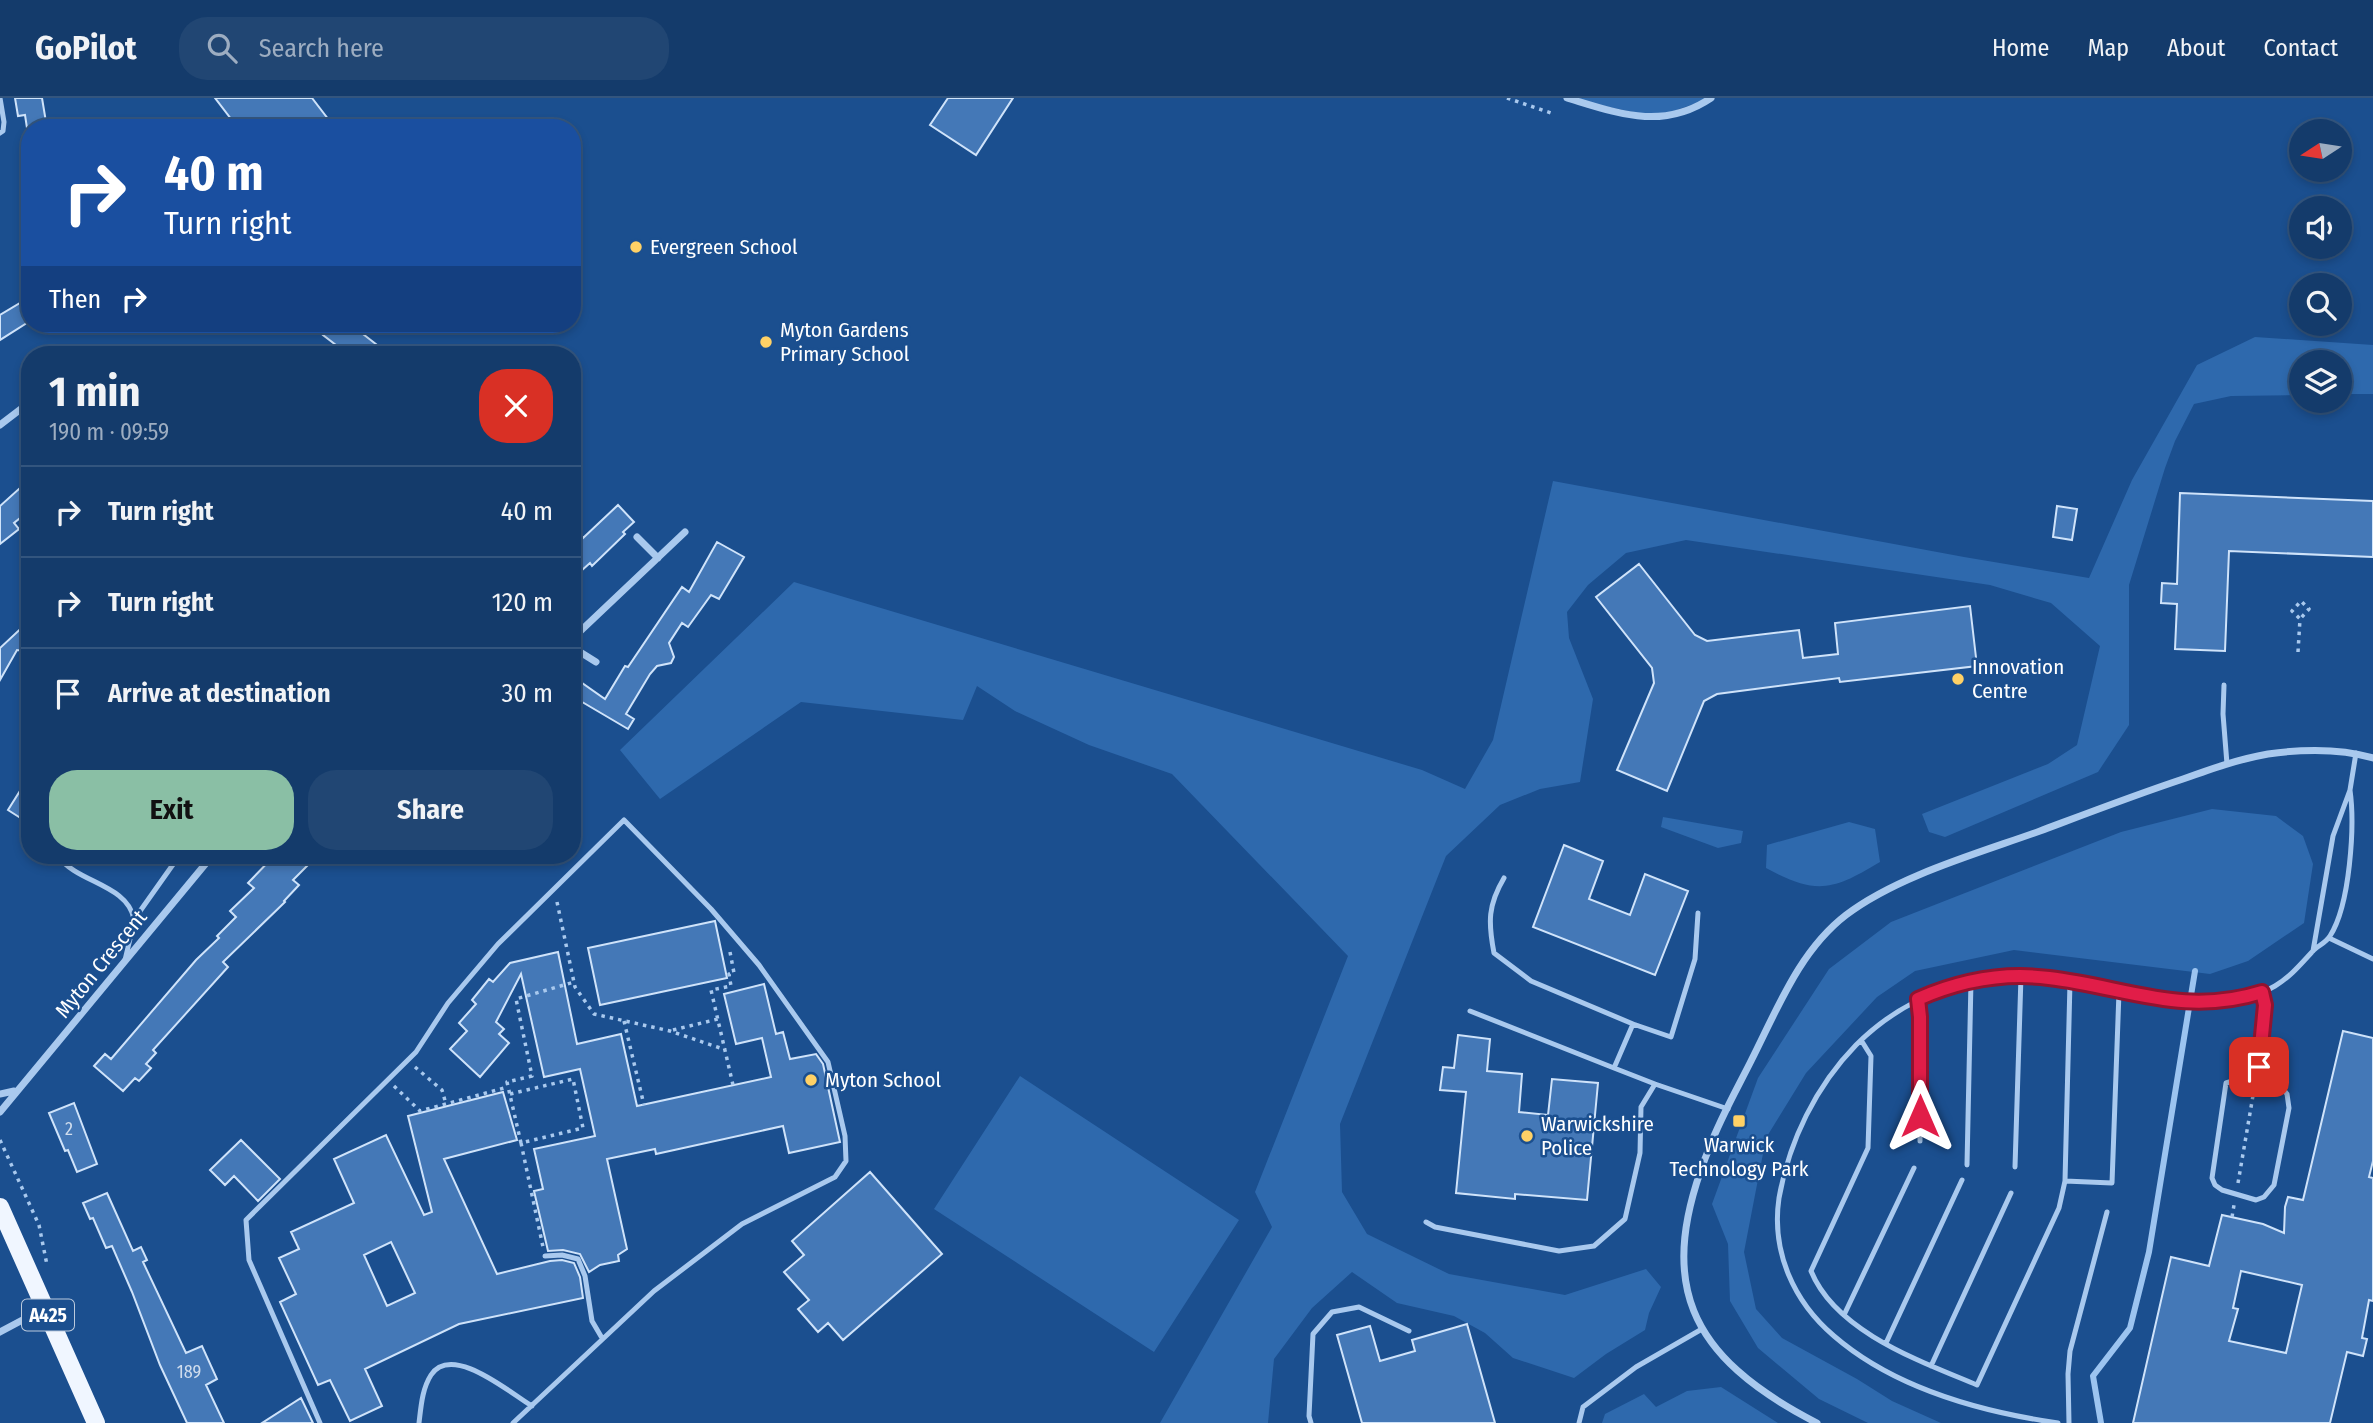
<!DOCTYPE html>
<html lang="en">
<head>
<meta charset="utf-8">
<style>
	:root { --surface:#143b6b; --page:#214673; --text:#f1f3f6; --muted:#9dadc1; --line:#33557e; --accent:#8abfa5 }
	body { margin:0; font-family:"Fira Sans Condensed",sans-serif; background:var(--page); color:var(--text); height:100vh; display:flex; flex-direction:column; font-size:26px; white-space:nowrap }
	* { box-sizing:border-box; margin:0 }
	p { font-size:23px; color:var(--muted) }
	.icon { flex:none; width:38px; height:38px; fill:none; stroke:currentColor; stroke-width:2; stroke-linecap:round; stroke-linejoin:round }
	.map { position:relative; flex:1; overflow:hidden }
	.drawer { position:absolute; left:21px; top:248px; width:560px; height:518px; display:flex; flex-direction:column; background:var(--surface); border-radius:28px; box-shadow:0 4px 10px #0003,0 0 0 2px var(--line) }
	.drawer>* { flex:none }
	.guide { position:absolute; left:21px; top:21px; width:560px; height:214px; border-radius:28px; box-shadow:0 4px 10px #0003,0 0 0 2px var(--line); background:#1a4fa0; color:#fff; overflow:hidden }
	.needle { width:46px; rotate:258deg }
	.buttons { position:absolute; left:2289px; top:21px; display:grid; gap:14px }
	.buttons a { display:grid; place-items:center; width:63px; height:63px; border-radius:50%; background:var(--surface); box-shadow:0 4px 10px #0003,0 0 0 2px var(--line); font-size:35px }
	.pin { position:absolute; display:grid; place-items:center; width:60px; height:60px; color:#fff; margin:-30px; border-radius:14px; box-shadow:0 4px 10px #0006 }
	.me { position:absolute; width:77px; margin:-38px; rotate:0deg; stroke-linejoin:round; filter:drop-shadow(0 0 5px #0008) }
	.turn { display:flex; align-items:center; gap:24px; height:147px; padding:0 28px; font-size:32px }
	.turn .icon { width:91px; height:91px; stroke-width:2.5 }
	.turn b { display:block; font-size:49px; line-height:60px }
	.then { display:flex; align-items:center; height:66px; padding:0 28px; background:#0003; gap:14px; font-size:26px }
	.round { display:grid; place-items:center; flex:none; width:74px; height:74px; border-radius:28px; background:var(--page) }
	.summary { display:flex; align-items:center; justify-content:space-between; height:119px; padding:0 28px }
	h1 { font-size:42px; font-weight:700; line-height:52px }
	.cta { display:flex; gap:14px; margin-top:auto; padding:14px 28px }
	.cta a { flex:1; height:80px; border-radius:28px; background:var(--accent); color:#111; font-size:28px; font-weight:700; line-height:80px; text-align:center }
	.cta a+a { background:var(--page); color:var(--text) }
	ul { padding:0; list-style:none }
	li { display:flex; align-items:center; gap:21px; height:91px; padding:0 28px; border-top:2px solid var(--line) }
	li div { flex:1 }
	li b { display:block; font-size:26px }
	li em { font-style:normal }
	header { display:flex; align-items:center; gap:42px; box-sizing:border-box; height:98px; padding:0 35px; background:var(--surface); border-bottom:2px solid var(--line) }
	header strong { font-size:33px }
	nav { display:flex; gap:38px; margin-inline-start:auto; font-size:24px }
	.search { width:490px; height:63px; background:var(--page); display:flex; align-items:center; gap:18px; box-sizing:border-box; padding:0 24px; border-radius:28px; color:var(--muted); font-size:26px }
	.map>svg:first-child { display:block }
	.green { fill:#2e69ad }
	.lines { fill:none; stroke-linecap:round; stroke-linejoin:round }
	.stream { stroke:#9cc4f0; stroke-width:6 }
	.building { fill:#4478b7; stroke:#cfe3fa; stroke-width:2; fill-rule:evenodd }
	.path { stroke:#a9c9ee; stroke-width:3.5; stroke-dasharray:3.5 5; stroke-linecap:butt }
	.lane { stroke:#a9c9ee; stroke-width:5 }
	.street { stroke:#a9c9ee; stroke-width:7 }
	.primary { stroke:#f0f6ff; stroke-width:18 }
	.route-casing { stroke:#92132f; stroke-width:18 }
	.route { stroke:#e11d48; stroke-width:12 }
	.poi-dot { fill:#ffd166; stroke:#1b4f8f; stroke-width:2.5 }
	.labels { text-anchor:middle; dominant-baseline:central; stroke-width:5; stroke-linejoin:round; paint-order:stroke }
	.number-label { font-size:18px; fill:#d0dded }
	.shield { fill:#1b4f8f; stroke:#bbcadd; stroke-width:2 }
	.shield-label { font-size:19px; font-weight:bold; fill:#fff }
	.poi-label { font-size:21px; fill:#fff; stroke:#1b4f8f; text-anchor:start }
	.street-label { font-size:21px; fill:#fff; stroke:#1b4f8f }
</style>
</head>
<body>
<header>
<strong>GoPilot</strong>
<div class="search"><svg class="icon" aria-label="search" viewBox="0 0 24 24"><circle cx="10" cy="10" r="6"/><path d="M15 15l6 6"/></svg>Search here</div>
<nav><a>Home</a><a>Map</a><a>About</a><a>Contact</a></nav>
</header>
<div class="map">
<svg width="2373" height="1325" viewBox="0 0 2373 1325">
	<rect width="100%" height="100%" fill="#1b4f8f"/>
	<path class="green" d="M1567 0H1711L1656 19Z
		M2255 239 2373 247V296H2340V264H2301V297L2231 298 2194 306 2175 343 2165 370 2129 487V627L2098 674 1945 739 1929 734 1922 716 2048 666 2077 647 2100 548 2051 505 1990 487 1686 442 1626 455 1588 487 1567 514 1569 540 1593 601 1580 684 1540 691 1500 707 1446 758 1340 1026 1342 1094 1367 1136 1449 1176 1565 1197 1646 1171 1661 1189 1649 1215 1645 1232 1606 1256 1574 1280 1513 1260 1485 1235 1454 1218 1397 1205 1352 1174 1312 1210 1274 1261 1268 1325H1160L1272 1129 1255 1094 1348 858 1172 676 1089 647 1015 613 977 588 963 622 801 604 660 701 620 652 794 484 1422 672 1465 691 1493 642 1553 383 1964 459 2089 480 2132 382 2197 267Z
		M2212 711 2276 718 2303 738 2313 766 2304 825 2248 863 2210 876 2014 852 1915 873 1877 899 1806 975 1766 1040 1744 1154 1756 1211 1782 1240 1857 1281 1892 1303 1941 1325H1868L1819 1301 1758 1250 1730 1203 1728 1146 1712 1106 1758 980 1829 871 1891 824 2121 734Z
		M1663 719 1743 733 1741 745 1718 750 1661 729Z
		M1849 724 1875 731 1880 764C1832 793 1816 797 1766 770L1767 747Z
		M1020 978 1239 1122 1154 1254 934 1111Z
		M1721 1289 1778 1325H1602L1605 1316 1644 1296 1656 1309 1687 1293Z"/>
	<g class="lines">
		<path class="stream" d="M2101 1325 2093 1278 2130 1230 2149 1154 2195 873"/>
	</g>
	<path class="building" d="M15 0H42L47 30H27L25 17 18 18Z
		M215 0H312L335 30H238Z
		M948 0H1013L976 57 930 27Z
		M30 199V223L0 242V217Z
		M332 226H350L390 257H349L323 237Z
		M30 381V412L14 425 19 431 0 446V408Z
		M2180 395 2373 403V459L2229 453 2225 553 2175 551 2177 506 2161 505 2162 485 2177 486Z
		M618 407 634 424 623 434 625 436 592 468 590 465 572 481V428L583 440Z
		M2057 408 2077 411 2072 442 2053 439Z
		M717 444 744 459 719 501 711 497 688 529 682 525 669 545 674 559 671 565 657 568 650 576 626 616 634 621 628 631 572 598V578L605 601 625 568 628 569 682 489 689 494Z
		M1639 466 1695 537 1707 543 1799 532 1803 560 1838 556 1835 525 1970 508 1977 568 1840 584 1839 580 1717 596 1704 603 1667 693 1617 672 1654 585 1652 570 1596 499Z
		M29 523 30 528 26 536 30 540 25 553 17 552 0 582V550Z
		M30 677V726L8 712Z
		M1564 747 1603 763 1589 801 1630 817 1645 776 1688 793 1655 877 1533 829Z
		M274 758H317L293 782 299 787 284 803 285 804 223 864 228 869 153 952 156 955 146 966 151 970 139 983 135 980 123 993 94 968 105 956 111 961 196 862 219 840 217 838 236 819 230 813 254 790 248 785Z
		M715 823 727 880 600 907 588 850Z
		M558 854 577 946 621 936 637 1008 771 979 762 940 736 946 724 896 764 886 776 936 783 934 790 961 816 956 823 966 840 1044 789 1055 783 1028 656 1056 655 1051 607 1061 627 1151 618 1157 619 1163 600 1167 589 1174 580 1156 563 1152 548 1153 534 1093 543 1091 534 1051 595 1038 580 971 544 979 521 876 496 924 504 931 499 936 509 945 480 979 450 951 467 933 459 925 476 906 472 902 489 881 493 884 510 865Z
		M2343 933 2373 940V1063L2369 1079 2373 1080V1203L2369 1202 2362 1240 2367 1241 2363 1258 2347 1254 2330 1325H2133L2171 1159 2209 1168 2222 1117 2263 1126 2284 1135 2285 1109 2288 1099 2303 1102ZM2241 1173 2302 1187 2286 1255 2229 1243 2238 1211 2233 1210Z
		M1458 937 1490 941 1487 973 1522 976 1519 1014 1548 1017 1552 981 1598 985 1587 1102 1515 1096V1101L1456 1095 1466 994 1440 992 1443 969 1454 970Z
		M503 994 517 1042 444 1061 497 1176 550 1163 562 1162 574 1165 580 1179 583 1200 459 1226 365 1271 382 1308 350 1323 330 1282 318 1287 280 1204 296 1196 279 1160 299 1151 291 1134 354 1105 334 1061 386 1037 424 1117 432 1114 408 1018ZM391 1144 415 1195 387 1208 364 1157Z
		M74 1005 97 1066 77 1074 68 1052 65 1053 49 1015Z
		M241 1042 280 1081 258 1103 234 1078 225 1087 210 1072Z
		M870 1074 942 1156 843 1242 828 1225 818 1234 798 1211 809 1202 784 1174 804 1157 792 1143Z
		M107 1095 133 1153 141 1149 147 1162 143 1164 186 1255 202 1248 217 1281 206 1287 224 1325H187L160 1267 132 1194 112 1148 106 1150 93 1120 90 1121 83 1105Z
		M1467 1226 1495 1325H1362L1337 1237 1370 1228 1380 1263 1415 1253 1412 1242Z
		M301 1300 313 1325H262Z"/>
	<g class="lines">
		<path class="path" d="M1507 0 1551 15
			M2298 554 2300 521 2292 513 2301 503 2309 511 2300 521
			M557 804 575 889 594 916 670 933 726 952
			M730 854 734 875 729 876 731 888 711 892 733 987
			M624 923 644 1007
			M673 932 718 921
			M415 969 442 992 446 1006
			M394 988 420 1013 508 989
			M510 996 573 981 583 1030 521 1045 507 984 532 978 516 901 574 884
			M0 1042 39 1127 47 1167
			M521 1045 543 1149
			M2238 1085 2255 986
			M2232 1119 2234 1107"/>
		<path class="lane" d="M0 35 3 33 4 24 0 0
			M2224 587 2223 616 2227 666
			M2350 692 2356 655
			M58 758C77 785 127 786 134 821
			M1504 780C1488 807 1488 824 1494 855L1531 883 1633 926 1614 970 1655 986
			M2329 840 2373 861
			M125 862 134 824 138 816 179 758
			M1918 901 1920 919V1043
			M1470 913 1614 970
			M1633 926 1671 939 1695 861 1698 815
			M1861 942 1871 958 1868 1050 1811 1173C1836 1234 1920 1263 1977 1287L2059 1110 2065 1083 2070 884
			M2259 969 2276 982 2287 996 2289 1010 2274 1087 2264 1099 2256 1102 2222 1092 2215 1087 2212 1080 2226 985 2249 978 2259 969 2265 907 2262 894
			M1967 1067 1971 883
			M2015 1069 2021 878
			M2065 1083 2112 1085 2119 894
			M1426 1124 1435 1129 1559 1153 1594 1148 1625 1121 1640 1055 1641 1009 1655 986 1728 1011
			M545 1158 562 1157 578 1161 585 1178 592 1223 602 1240
			M1844 1217 1914 1070
			M1886 1245 1962 1082
			M1931 1268 2011 1095
			M320 1325 249 1162 246 1122 416 954 448 905 498 846 624 722 711 811 759 867 828 964 845 1038 846 1063 835 1079 742 1126 654 1193 513 1325
			M419 1325C421 1309 422 1291 431 1277 452 1245 510 1295 532 1308
			M1311 1325 1309 1318 1313 1236 1332 1214 1359 1209 1409 1233
			M1579 1325 1583 1309 1636 1269 1702 1231
			M2058 1325C1982 1314 1894 1290 1834 1238 1794 1204 1771 1154 1779 1100 1789 1043 1816 988 1856 947 1907 896 1978 871 2049 880 2121 889 2206 928 2275 888 2290 879 2300 867 2312 854 2317 848 2326 845 2330 838 2350 807 2355 728 2350 692L2333 738 2313 853
			M2069 1325 2068 1276 2070 1253 2107 1114"/>
		<path class="street" d="M1567 0C1617 15 1662 33 1711 0
			M0 327 30 304
			M637 439 658 460
			M572 541 685 434
			M572 549 596 564
			M0 996 14 993
			M0 1014 212 758
			M0 1234 45 1210
			M1817 1325C1687 1258 1654 1185 1710 1048 1721 1019 1737 991 1751 963 1777 912 1799 853 1846 817 1897 778 1979 755 2040 733 2088 715 2135 697 2183 681 2211 671 2239 661 2268 656 2303 651 2339 650 2373 660"/>
		<path class="primary" d="M0 1109 96 1325"/>
	</g>
	<g class="lines">
		<defs>
			<path id="route" d="M1920 1018V919L1918 901C1959 883 2004 874 2049 880 2126 889 2183 919 2262 894L2265 907 2259 969"/>
		</defs>
		<use href="#route" class="route-casing"/>
		<use href="#route" class="route"/>
	</g>
	<g class="poi-dot">
		<circle cx="636" cy="149" r="7"/>
		<circle cx="766" cy="244" r="7"/>
		<circle cx="1958" cy="581" r="7"/>
		<circle cx="811" cy="982" r="7"/>
		<rect x="1732" y="1016" width="14" height="14" rx="3.5"/>
		<circle cx="1527" cy="1038" r="7"/>
	</g>
	<g class="labels">
		<g class="number-label">
			<text x="69" y="1031">2</text>
			<text x="189" y="1274">189</text>
		</g>
		<rect class="shield" x="22" y="1201.5" width="52" height="31" rx="5"/>
		<g class="shield-label">
			<text x="48" y="1217">A425</text>
		</g>
		<g class="poi-label">
			<text x="650" y="149">Evergreen School</text>
			<text x="780" y="232">Myton Gardens<tspan x="780" dy="24">Primary School</tspan></text>
			<text x="1972" y="569">Innovation<tspan x="1972" dy="24">Centre</tspan></text>
			<text x="825" y="982">Myton School</text>
			<text x="1541" y="1026">Warwickshire<tspan x="1541" dy="24">Police</tspan></text>
			<text x="1739" y="1047" text-anchor="middle">Warwick<tspan x="1739" dy="24">Technology Park</tspan></text>
		</g>
		<g class="street-label">
			<text transform="translate(101 866) rotate(-51)">Myton Crescent</text>
		</g>
	</g>
</svg>
<div class="buttons">
<a><svg class="needle" viewBox="-14 -14 28 28"><path d="M0-13l5 13h-10z" fill="#e53935"/><path d="M0 13l5-13h-10z" fill="#9dadc1"/></svg></a>
<a><svg class="icon" aria-label="sound" viewBox="0 0 24 24"><path d="M4 9h4l5-4v14l-5-4H4zM17 9q2 3 0 6"/></svg></a>
<a><svg class="icon" aria-label="search" viewBox="0 0 24 24"><circle cx="10" cy="10" r="6"/><path d="M15 15l6 6"/></svg></a>
<a><svg class="icon" aria-label="layers" viewBox="0 0 24 24"><path d="M12 4l9 5-9 5-9-5zM3 14l9 5 9-5"/></svg></a>
</div>
<div class="pin" style="left:2259px;top:969px;background:#d93025"><svg class="icon" aria-label="arrive" viewBox="0 0 24 24"><path d="M6 21V4h12l-3 4 3 4H6"/></svg></div>
<svg class="me" style="left:1920px;top:1018px" viewBox="-20 -20 40 40"><path d="M0-17L14 15 0 8-14 15z" fill="#e11d48" stroke="#fff" stroke-width="4"/></svg>
<div class="guide">
<div class="turn"><svg class="icon" aria-label="right" viewBox="0 0 24 24"><path d="M7 20v-9h11M14 6l5 5-5 5"/></svg><div><b>40 m</b>Turn right</div></div>
<div class="then">Then<svg class="icon" aria-label="right" viewBox="0 0 24 24"><path d="M7 20v-9h11M14 6l5 5-5 5"/></svg></div>
</div>
<section class="drawer">
<div class="summary"><div><h1>1 min</h1><p>190 m · 09:59</p></div><a class="round" style="background:#d93025;color:#fff"><svg class="icon" aria-label="close" viewBox="0 0 24 24"><path d="M6 6l12 12M18 6L6 18"/></svg></a></div>
<ul>
<li><svg class="icon" aria-label="right" viewBox="0 0 24 24"><path d="M7 20v-9h11M14 6l5 5-5 5"/></svg><div><b>Turn right</b></div><em>40 m</em></li>
<li><svg class="icon" aria-label="right" viewBox="0 0 24 24"><path d="M7 20v-9h11M14 6l5 5-5 5"/></svg><div><b>Turn right</b></div><em>120 m</em></li>
<li><svg class="icon" aria-label="arrive" viewBox="0 0 24 24"><path d="M6 21V4h12l-3 4 3 4H6"/></svg><div><b>Arrive at destination</b></div><em>30 m</em></li>
</ul>
<div class="cta"><a>Exit</a><a>Share</a></div>
</section>
</div>
</body>
</html>
